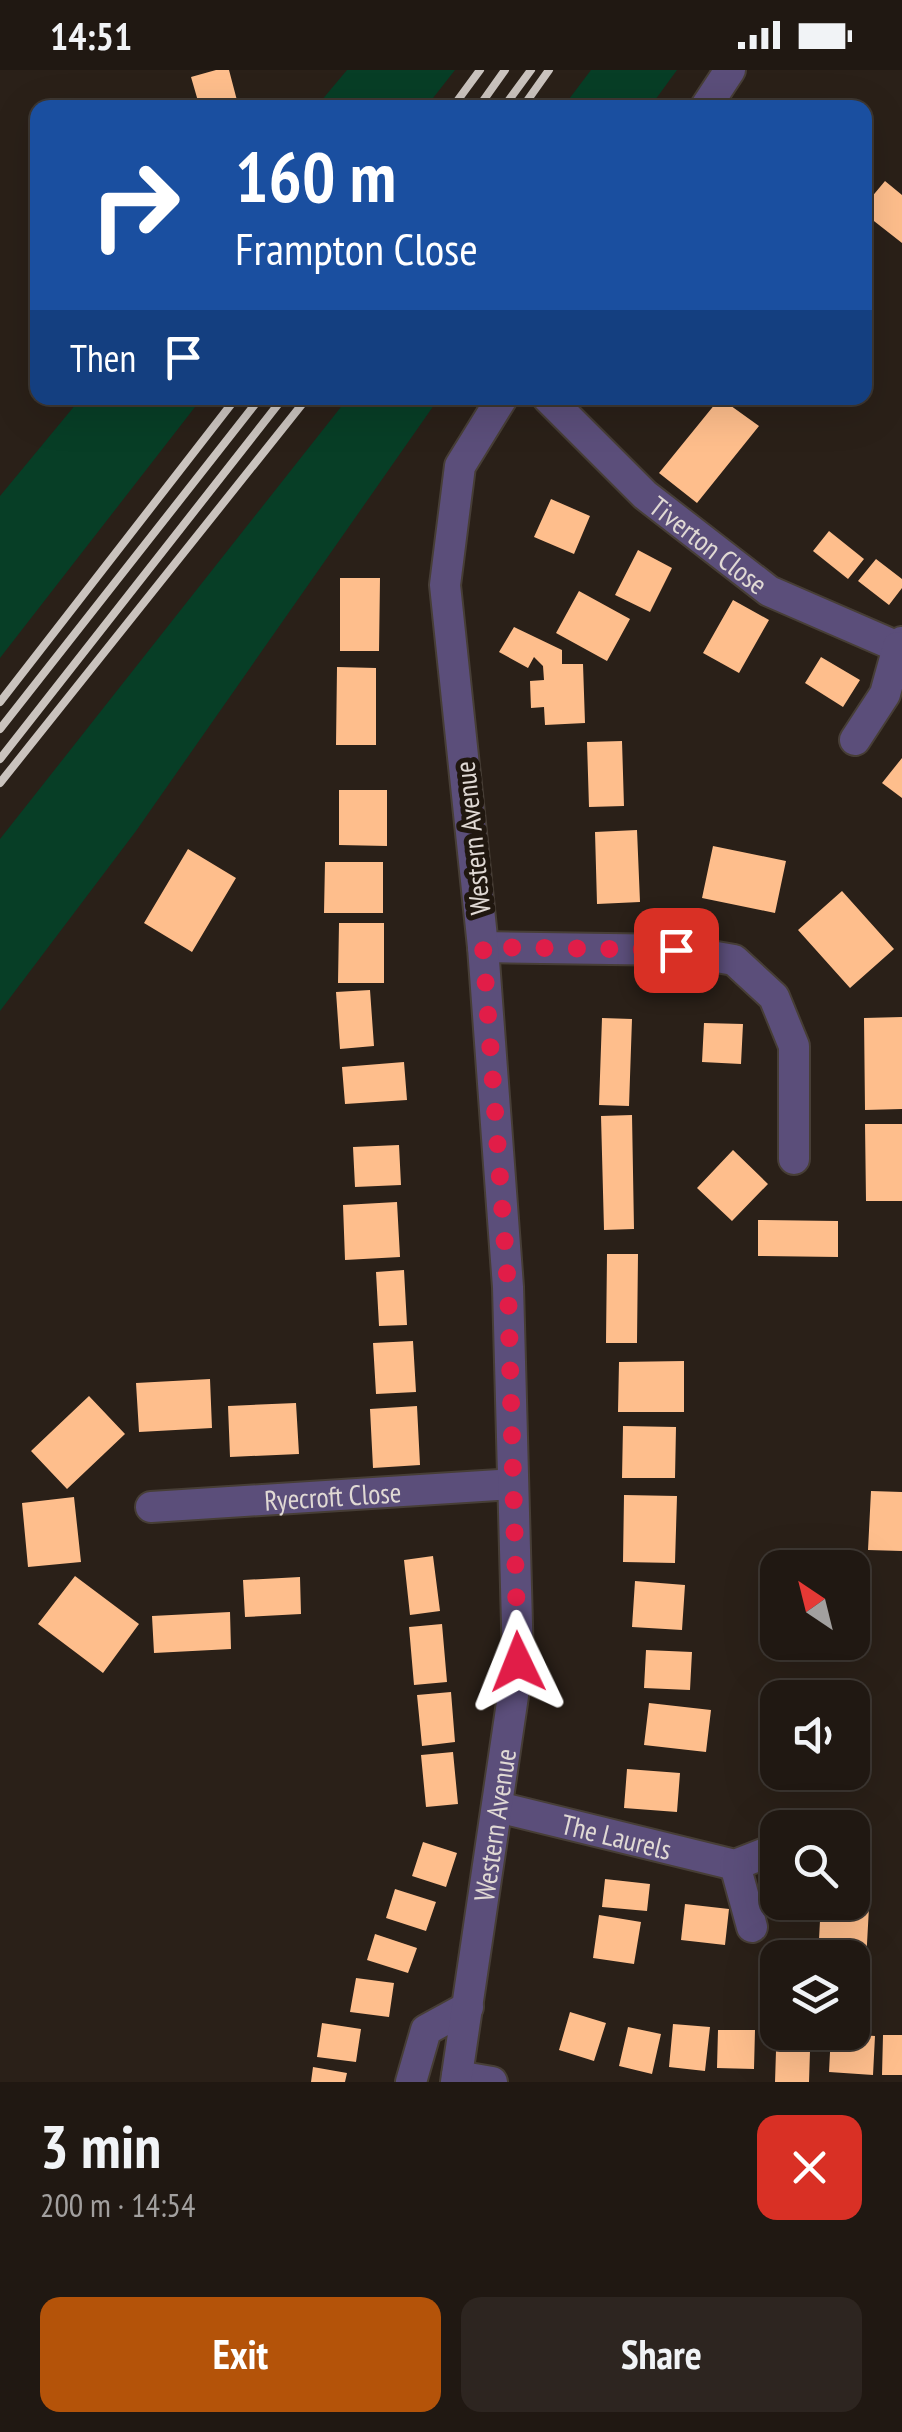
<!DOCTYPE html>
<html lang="en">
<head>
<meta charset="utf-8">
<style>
	:root { --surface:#201812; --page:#2d2520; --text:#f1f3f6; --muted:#a2a09f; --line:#3d3732; --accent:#b45309 }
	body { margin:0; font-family:"PT Sans Narrow",sans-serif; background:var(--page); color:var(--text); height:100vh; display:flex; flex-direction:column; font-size:38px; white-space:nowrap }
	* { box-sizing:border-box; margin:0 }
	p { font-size:32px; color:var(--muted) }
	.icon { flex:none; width:55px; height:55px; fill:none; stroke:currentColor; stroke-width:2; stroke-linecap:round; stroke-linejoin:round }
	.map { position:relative; height:2012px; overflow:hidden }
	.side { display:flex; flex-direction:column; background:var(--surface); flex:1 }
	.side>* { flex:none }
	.hud { position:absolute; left:30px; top:30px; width:842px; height:305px; border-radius:20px; box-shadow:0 10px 40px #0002,0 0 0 2px var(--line); background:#1a4fa0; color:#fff; overflow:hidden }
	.needle { width:65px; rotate:325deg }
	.fabs { position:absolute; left:760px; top:1480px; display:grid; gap:20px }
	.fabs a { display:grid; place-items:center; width:110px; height:110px; border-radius:20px; background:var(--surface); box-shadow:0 10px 40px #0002,0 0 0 2px var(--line); font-size:50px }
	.pin { position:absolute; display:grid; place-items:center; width:85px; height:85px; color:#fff; margin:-42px; border-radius:20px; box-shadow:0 5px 15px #0006 }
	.me { position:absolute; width:110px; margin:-55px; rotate:358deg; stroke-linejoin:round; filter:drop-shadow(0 0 8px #0008) }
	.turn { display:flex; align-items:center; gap:35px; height:210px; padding:0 40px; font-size:45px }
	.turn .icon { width:130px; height:130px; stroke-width:2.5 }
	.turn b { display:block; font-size:70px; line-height:85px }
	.then { display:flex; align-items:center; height:95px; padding:0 40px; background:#0003; gap:20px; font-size:38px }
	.round { display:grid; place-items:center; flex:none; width:105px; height:105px; border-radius:20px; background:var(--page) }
	.headline { display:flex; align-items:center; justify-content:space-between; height:170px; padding:0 40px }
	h1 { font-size:60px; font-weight:700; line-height:75px }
	.primary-button { display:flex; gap:20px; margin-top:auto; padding:20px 40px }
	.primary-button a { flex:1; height:115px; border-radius:20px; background:var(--accent); color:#fff; font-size:40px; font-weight:700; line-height:115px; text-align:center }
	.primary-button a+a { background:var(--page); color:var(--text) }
	.status { display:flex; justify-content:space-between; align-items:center; height:70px; padding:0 50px; background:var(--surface); direction:ltr }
	.status svg { height:28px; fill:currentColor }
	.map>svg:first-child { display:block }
	.green { fill:#073e26 }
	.building { fill:#febe8c }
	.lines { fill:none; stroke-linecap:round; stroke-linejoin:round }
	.street-casing { stroke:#473e36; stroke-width:34 }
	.street { stroke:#5b4e7a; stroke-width:30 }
	.rail { stroke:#cac3be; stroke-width:8 }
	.route { stroke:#e11d48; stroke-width:18; stroke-dasharray:0 32.4 }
	.labels { text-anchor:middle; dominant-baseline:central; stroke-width:10; stroke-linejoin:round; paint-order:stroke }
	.street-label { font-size:28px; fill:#e0d9d4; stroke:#20170f }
</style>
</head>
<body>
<div class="status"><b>14:51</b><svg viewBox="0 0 49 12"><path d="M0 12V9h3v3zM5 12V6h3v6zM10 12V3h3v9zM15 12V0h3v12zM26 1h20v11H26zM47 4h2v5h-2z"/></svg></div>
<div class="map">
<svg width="902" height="2012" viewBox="0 0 902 2012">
	<rect width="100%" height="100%" fill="#2a2018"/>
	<path class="green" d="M347 0H455L426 37H316Z
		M591 0H677L650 37H563Z
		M81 328H202L0 588V426Z
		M348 328H439L136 761 0 941V769Z"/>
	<path class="building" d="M216 0H229L239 38H200L191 7Z
		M885 111 902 125V173L865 144V135Z
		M720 328 759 356 697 433 659 403Z
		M551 429 590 446 574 484 534 467Z
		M829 461 864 489 848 509 813 481Z
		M638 480 672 498 650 542 615 525Z
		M876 489 902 509V518L889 535 858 511Z
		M340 508H380L379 581H340Z
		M579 521 630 549 607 591 556 563Z
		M733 530 769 550 739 603 703 583Z
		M514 557 562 580V594H583L585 653 545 655 544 637 531 638 530 611 544 610 543 596 534 587 528 598 499 582Z
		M821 587 860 610 843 637 805 613Z
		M337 597 376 598V675H336Z
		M622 671 624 736 589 737 587 672Z
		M902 688V728L882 713Z
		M339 720H387V776L339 775Z
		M637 760 640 832 597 834 595 762Z
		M713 776 786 791 775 843 702 828Z
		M188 779 236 808 192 882 144 853Z
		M325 792H383V843H324Z
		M842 821 894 879 850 918 798 860Z
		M339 853H384V913H338Z
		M370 920 374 976 340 979 336 922Z
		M902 947V1039L865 1040 864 948Z
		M602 948 632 949 629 1036 599 1035Z
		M704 953 743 954 741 994 702 992Z
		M404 992 407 1030 345 1034 342 997Z
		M632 1045 634 1159 604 1160 601 1046Z
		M865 1054H902V1131H866Z
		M399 1075 401 1115 355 1117 353 1077Z
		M733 1080 768 1114 732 1151 697 1118Z
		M397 1132 400 1187 345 1190 343 1135Z
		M758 1150 838 1151V1187L758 1186Z
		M607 1184H638L637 1273H606Z
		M404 1200 407 1255 379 1256 376 1202Z
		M413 1271 416 1322 376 1324 373 1273Z
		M684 1291V1342H618L619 1292Z
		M210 1309 212 1358 139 1362 136 1313Z
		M89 1326 125 1364 67 1419 31 1381Z
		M296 1333 299 1384 230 1387 228 1336Z
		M417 1336 420 1395 373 1398 370 1339Z
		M623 1356 676 1357 675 1408H622Z
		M871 1421 902 1422V1481L868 1480Z
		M624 1425 677 1426 675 1493 623 1492Z
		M74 1427 81 1492 28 1497 22 1433Z
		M433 1486 440 1541 410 1545 404 1490Z
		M75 1506 139 1554 103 1603 38 1554Z
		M300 1507 301 1544 245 1547 243 1510Z
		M635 1511 685 1515 682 1560 632 1557Z
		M230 1542 231 1579 154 1583 152 1546Z
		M442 1554 447 1612 414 1615 409 1557Z
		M646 1580 692 1582 690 1620 644 1618Z
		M451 1622 455 1672 422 1676 417 1625Z
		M649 1633 711 1640 706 1682 644 1675Z
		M453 1682 458 1734 426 1737 421 1685Z
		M627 1699 680 1703 677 1742 624 1738Z
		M423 1772 457 1783 446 1817 412 1806Z
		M852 1800 871 1801 865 1910 852 1909V1888H818L821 1832H852Z
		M605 1809 650 1814 647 1841 602 1837Z
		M395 1819 436 1832 426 1861 386 1848Z
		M685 1834 729 1839 725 1875 681 1870Z
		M599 1845 641 1852 634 1894 593 1888Z
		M375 1864 417 1878 408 1903 367 1890Z
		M356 1908 394 1913 389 1947 350 1942Z
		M570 1942 606 1953 594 1991 559 1980Z
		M322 1953 361 1959 356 1992 317 1987Z
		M673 1954 710 1957 705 2001 669 1997Z
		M628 1957 661 1964 652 2004 619 1996Z
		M718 1960H755L754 1999 717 1998Z
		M831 1963 875 1966 873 2005 829 2002Z
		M883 1965H902V2005H882Z
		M776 1981H810L809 2012H775Z
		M313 1997 347 2003 345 2012H311Z"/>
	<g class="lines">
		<defs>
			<g id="street">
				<path d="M705 38 730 0"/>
				<path id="s1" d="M548 328 645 425 769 521 898 577 902 572"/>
				<path d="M855 670 885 624 898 577"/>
				<path d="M483 877 676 880 734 890 774 927 794 976V1089"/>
				<path id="s2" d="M151 1437 513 1414"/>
				<path id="s3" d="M498 1737 735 1795 778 1778"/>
				<path d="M735 1795 752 1857"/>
				<path d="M457 2006 492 2012"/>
				<path d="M411 2012 426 1960 468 1937"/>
				<path id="s4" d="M456 2012 518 1592 508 1217 483 877 445 515 460 396 502 328"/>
			</g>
		</defs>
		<use href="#street" class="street-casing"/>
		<use href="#street" class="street"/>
		<path class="rail" d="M452 38 480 0
			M478 38 505 0
			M503 38 531 0
			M522 38 549 0
			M0 632 236 328
			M0 659 260 328
			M0 689 283 328
			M0 713 307 328"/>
	</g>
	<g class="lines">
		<path class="route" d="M518 1592 508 1217 483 877 676 880"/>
	</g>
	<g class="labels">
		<g class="street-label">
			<text stroke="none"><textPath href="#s1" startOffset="218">Tiverton Close</textPath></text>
			<text transform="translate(472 768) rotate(-96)">Western Avenue</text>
			<text stroke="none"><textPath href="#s2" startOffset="182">Ryecroft Close</textPath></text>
			<text stroke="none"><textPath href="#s4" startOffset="260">Western Avenue</textPath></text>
			<text stroke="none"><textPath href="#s3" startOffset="122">The Laurels</textPath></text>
		</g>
	</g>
</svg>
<div class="fabs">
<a><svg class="needle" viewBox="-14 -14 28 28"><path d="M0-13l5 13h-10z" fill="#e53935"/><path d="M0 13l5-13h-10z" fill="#a2a09f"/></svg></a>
<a><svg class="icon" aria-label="sound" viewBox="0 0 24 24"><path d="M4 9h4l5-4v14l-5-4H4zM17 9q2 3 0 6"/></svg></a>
<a><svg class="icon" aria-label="search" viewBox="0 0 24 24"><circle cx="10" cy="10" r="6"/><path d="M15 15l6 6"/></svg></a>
<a><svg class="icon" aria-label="layers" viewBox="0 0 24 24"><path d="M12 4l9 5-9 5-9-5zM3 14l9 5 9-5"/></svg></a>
</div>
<div class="pin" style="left:676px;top:880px;background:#d93025"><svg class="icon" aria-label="arrive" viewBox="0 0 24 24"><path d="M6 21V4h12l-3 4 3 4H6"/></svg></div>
<svg class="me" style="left:518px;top:1592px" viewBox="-20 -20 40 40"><path d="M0-17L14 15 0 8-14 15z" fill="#e11d48" stroke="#fff" stroke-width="4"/></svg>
<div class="hud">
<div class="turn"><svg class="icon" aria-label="right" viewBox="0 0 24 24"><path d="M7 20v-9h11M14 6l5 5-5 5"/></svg><div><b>160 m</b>Frampton Close</div></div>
<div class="then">Then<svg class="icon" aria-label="arrive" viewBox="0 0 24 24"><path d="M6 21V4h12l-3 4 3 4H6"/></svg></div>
</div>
</div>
<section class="side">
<div class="headline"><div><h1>3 min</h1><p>200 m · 14:54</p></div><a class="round" style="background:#d93025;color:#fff"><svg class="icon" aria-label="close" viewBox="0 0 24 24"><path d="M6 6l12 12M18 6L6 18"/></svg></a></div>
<div class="primary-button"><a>Exit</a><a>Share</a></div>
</section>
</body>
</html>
